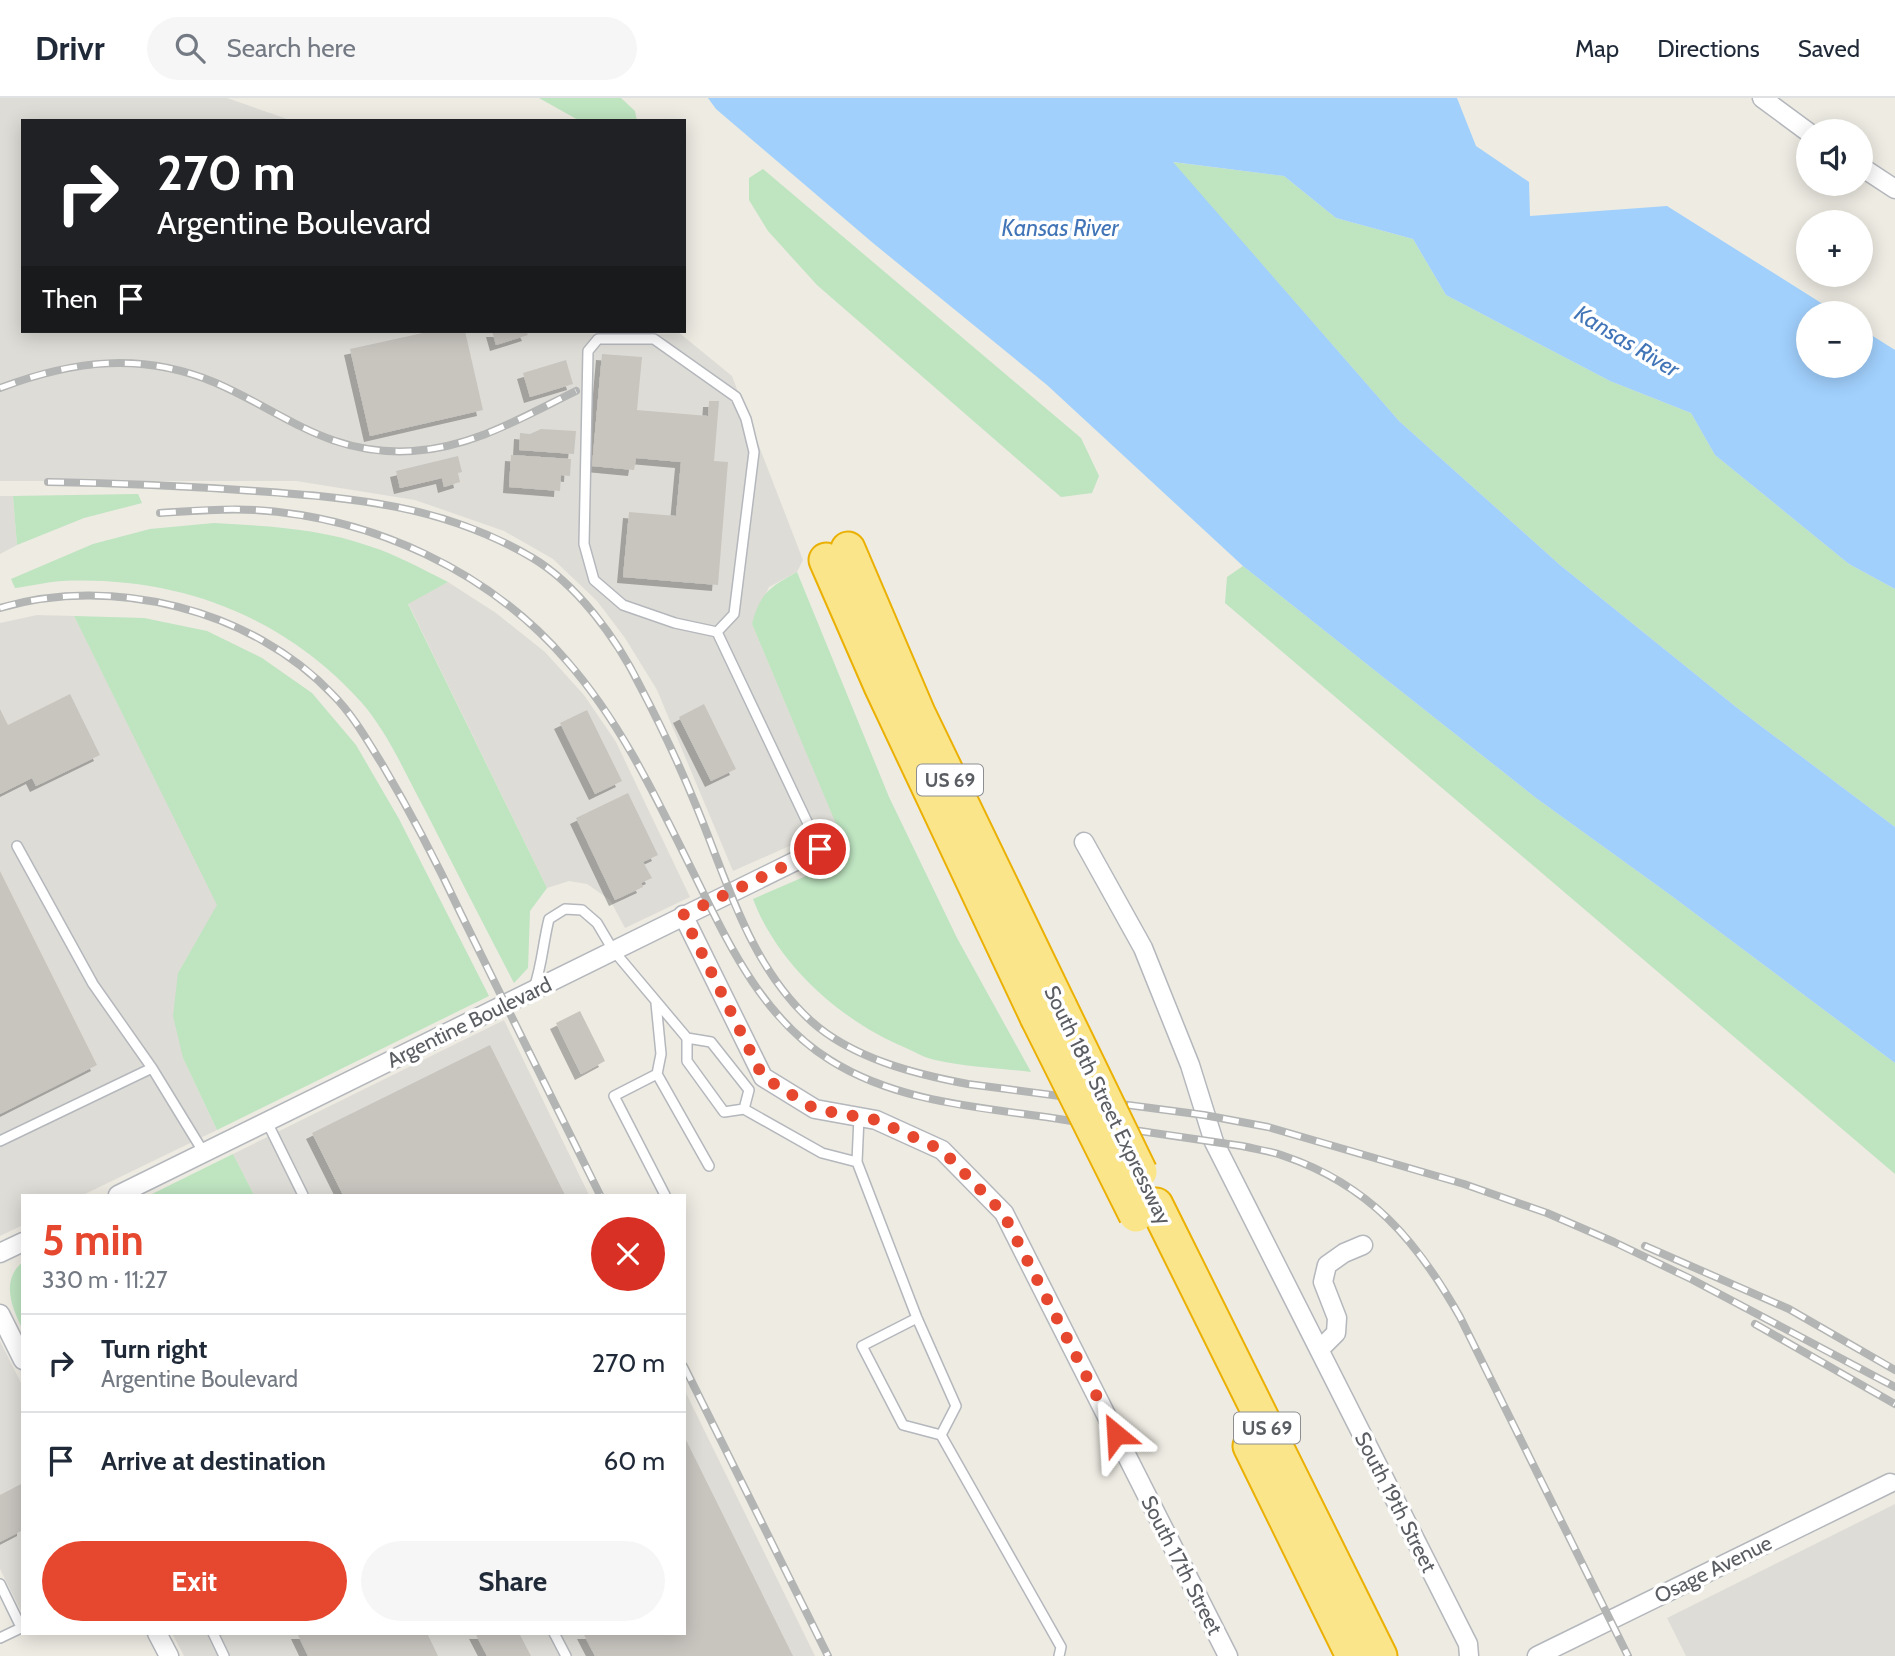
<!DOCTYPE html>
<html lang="en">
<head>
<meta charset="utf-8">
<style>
	:root { --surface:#fff; --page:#f6f6f7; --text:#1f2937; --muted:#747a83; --line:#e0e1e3; --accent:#e6472f }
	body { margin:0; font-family:Cabin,sans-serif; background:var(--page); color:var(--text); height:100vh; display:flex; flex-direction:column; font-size:26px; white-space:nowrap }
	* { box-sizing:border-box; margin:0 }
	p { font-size:23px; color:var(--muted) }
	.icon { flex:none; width:38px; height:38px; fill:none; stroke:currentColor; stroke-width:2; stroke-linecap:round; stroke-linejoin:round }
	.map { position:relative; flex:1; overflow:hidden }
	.drawer { position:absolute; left:21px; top:1096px; width:665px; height:441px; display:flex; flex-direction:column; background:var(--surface); border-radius:0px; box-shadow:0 4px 18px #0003 }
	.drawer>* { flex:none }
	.banner { position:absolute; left:21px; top:21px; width:665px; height:214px; border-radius:0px; box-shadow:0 4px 18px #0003; background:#202124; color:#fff; overflow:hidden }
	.controls { position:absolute; left:1796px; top:21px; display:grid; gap:14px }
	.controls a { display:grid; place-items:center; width:77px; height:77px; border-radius:50%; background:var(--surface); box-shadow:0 4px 18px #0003; font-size:35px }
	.pin { position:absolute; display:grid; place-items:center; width:60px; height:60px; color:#fff; margin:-30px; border:4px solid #fff; border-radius:50%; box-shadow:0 2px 7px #0007 }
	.me { position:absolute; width:77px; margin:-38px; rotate:333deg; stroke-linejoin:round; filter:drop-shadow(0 0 5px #0008) }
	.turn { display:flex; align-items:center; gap:24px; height:147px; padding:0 21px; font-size:32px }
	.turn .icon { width:91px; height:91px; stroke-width:2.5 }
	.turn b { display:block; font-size:49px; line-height:60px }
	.then { display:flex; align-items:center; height:66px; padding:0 21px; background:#0003; gap:14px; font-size:26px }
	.round { display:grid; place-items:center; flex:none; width:74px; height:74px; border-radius:37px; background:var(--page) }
	.overview { display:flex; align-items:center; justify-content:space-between; height:119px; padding:0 21px }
	h1 { font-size:42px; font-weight:800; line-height:52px; color:var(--accent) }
	.button { display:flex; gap:14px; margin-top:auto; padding:14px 21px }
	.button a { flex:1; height:80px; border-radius:42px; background:var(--accent); color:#fff; font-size:28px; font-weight:800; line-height:80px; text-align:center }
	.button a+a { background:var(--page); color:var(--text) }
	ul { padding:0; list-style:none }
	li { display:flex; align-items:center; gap:21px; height:98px; padding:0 21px; border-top:2px solid var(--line) }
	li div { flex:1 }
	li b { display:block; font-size:26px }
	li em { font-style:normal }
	header { display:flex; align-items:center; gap:42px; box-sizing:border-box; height:98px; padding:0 35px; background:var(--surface); border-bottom:2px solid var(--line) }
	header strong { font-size:33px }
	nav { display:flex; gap:38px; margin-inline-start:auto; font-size:24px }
	.search { width:490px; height:63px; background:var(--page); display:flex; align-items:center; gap:18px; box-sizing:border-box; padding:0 24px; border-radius:38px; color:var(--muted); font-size:26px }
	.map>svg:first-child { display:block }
	.industrial { fill:#dedcd6 }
	.green { fill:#bee4c0 }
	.water { fill:#a1d0fd }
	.building { fill:#c8c5bf; filter:url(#shadow) }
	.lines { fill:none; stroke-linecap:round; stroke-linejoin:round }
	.service-casing { stroke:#b4b7bc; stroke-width:12 }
	.minor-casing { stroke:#b4b7bc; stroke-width:21 }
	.motorway-casing { stroke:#ebb004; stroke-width:37 }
	.service { stroke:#fff; stroke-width:9 }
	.minor { stroke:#fff; stroke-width:18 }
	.motorway { stroke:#fbe58b; stroke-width:33 }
	.rail-casing { stroke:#b3b4b4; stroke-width:8 }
	.rail { stroke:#fff; stroke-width:5; stroke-dasharray:16; stroke-linecap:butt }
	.motorway-bridge-casing { stroke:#ebb004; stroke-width:37; stroke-linecap:butt }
	.motorway-bridge { stroke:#fbe58b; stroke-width:33 }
	.route { stroke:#e6472f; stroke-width:12; stroke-dasharray:0 21.6 }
	.labels { text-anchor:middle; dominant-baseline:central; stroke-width:7; stroke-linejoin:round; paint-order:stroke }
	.shield { fill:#fff; stroke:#8c8e91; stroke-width:2 }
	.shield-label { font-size:19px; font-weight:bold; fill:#5a5d62 }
	.street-label { font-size:21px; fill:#5a5d62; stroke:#fff }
	.water-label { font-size:23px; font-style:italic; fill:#4175b7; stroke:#fff }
</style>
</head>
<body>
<header>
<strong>Drivr</strong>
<div class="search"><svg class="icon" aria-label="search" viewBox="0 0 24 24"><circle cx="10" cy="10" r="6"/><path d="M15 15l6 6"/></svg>Search here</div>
<nav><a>Map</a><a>Directions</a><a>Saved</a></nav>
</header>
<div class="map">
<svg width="1895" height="1558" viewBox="0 0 1895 1558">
	<defs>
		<filter id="shadow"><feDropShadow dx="-6" dy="6" stdDeviation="0" flood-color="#0004"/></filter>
	</defs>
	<rect width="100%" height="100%" fill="#edebe2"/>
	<path class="industrial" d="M0 0H227L293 23H23V233H677L732 278 803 462 797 474 769 489 752 526 837 727 733 773 657 592 625 540 597 503 553 461 504 433 415 402 296 383H0Z
		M0 398H13L17 447 0 456Z
		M448 484 496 515 545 554 584 597 616 644 690 799 625 830 610 802 587 786 569 783 547 790 408 505Z
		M37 517 74 518 218 807 178 875 183 960 217 1032 83 1097H23V1127L0 1138V525Z
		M504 922 589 1097H254L233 1056Z
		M0 1243 23 1289V1517L0 1471Z
		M684 1291 815 1558H184L172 1535H684Z
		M1895 1406V1558H1686L1667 1520Z"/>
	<path class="green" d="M539 0H621L635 13 637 23H580Z
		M1172 64 1284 78 1336 120 1413 141 1446 197 1610 283 1691 315 1715 357 1849 466 1895 491V729L1741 613 1560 467 1399 323Z
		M763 71 1081 340 1099 378 1092 395 1061 399 817 187 768 133 749 102V80Z
		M138 396 142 405 84 420 17 447 13 398Z
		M214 425C266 428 319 430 369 448 397 457 422 471 448 484L408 506 547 790 530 813 528 870 514 885C484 827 454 769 424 710 405 675 388 635 362 605 284 517 177 478 62 483 46 484 30 488 15 490L11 481 93 446 150 431Z
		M1243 468 1536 700 1669 796 1895 965V1076L1225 505 1227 479Z
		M797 474 889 699 957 840 1031 974C999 970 966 969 935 962 925 960 915 954 906 950 841 923 778 867 753 801L850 759 752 526C760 495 770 489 797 474Z
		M74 518 144 520 207 533 262 560 312 595 356 647 399 721 489 898 217 1032 183 960 173 918 178 875 217 807Z
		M233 1056 254 1097H150Z
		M23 1164V1232C12 1210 0 1182 23 1164Z"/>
	<path class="water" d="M708 0H1457L1476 48 1529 84 1530 118 1667 108 1837 215H1808V268H1860V230L1895 252V491L1849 466 1715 357 1691 315 1610 283 1446 197 1413 141 1336 120 1284 78 1173 64 1399 323 1560 467 1741 613 1895 729V965L1669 796 1536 700 1243 468 1047 287 873 145 716 11Z"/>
	<path class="building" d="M432 233H465L483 312 370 338 350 251Z
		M492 233H526L528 237 496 247Z
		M602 256 642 259 637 312 708 318 709 303H719L714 363 728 364 718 487 623 479 629 414 676 418 681 364 636 360 634 372 592 368Z
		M566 262 573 286 530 299 523 275Z
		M541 331 576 333 574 356 519 352 520 335 530 336Z
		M511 357 571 361 570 378 561 377 560 393 509 389Z
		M458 358 462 374 458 375 460 384 444 389 442 380 400 390 396 373Z
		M70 596 100 657 36 688 32 680 0 696V611L8 627Z
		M704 606 736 671 711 683 679 619Z
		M587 612 622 683 595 696 560 625Z
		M628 695 658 757 643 764 652 780 641 785 643 789 615 802 576 720Z
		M0 773 97 967 0 1016Z
		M580 913 605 963 581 976 556 925Z
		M490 947 565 1097H343L312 1035Z
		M684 1338 793 1558H595L583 1535H684Z
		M23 1385V1432L0 1444V1397Z
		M297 1535H427L438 1558H308Z
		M475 1535H519L531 1558H487Z"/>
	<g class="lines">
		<defs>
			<path id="service" d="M717 534 734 516 754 354 746 321 736 299 654 241H598L588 253 584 446 594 482 623 507 675 525 717 534 820 751
				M17 748 93 886 152 970
				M534 890C542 867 543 845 549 821L565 811 582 812 597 825 613 852 687 940V963L724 1014 744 1011 822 1055 857 1064 917 1220 956 1308 941 1337 1061 1549 1059 1558
				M656 905 661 956 657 976 709 1068
				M687 940 711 944 749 992 744 1011
				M657 976 614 998 665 1097
				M267 1024 303 1097
				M0 1043 152 970 204 1055
				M857 1064 859 1019
				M917 1220 862 1248 903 1327 941 1337
				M0 1486 21 1529
				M213 1535 224 1558
				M554 1535 566 1558
				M0 1540 23 1529"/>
			<path id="minor" d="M1762 0 1808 34
				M1860 68 1895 91
				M1084 744 1143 850 1190 967 1214 1044 1468 1546 1469 1558
				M683 817 763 979 815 1011 876 1022 942 1052 1004 1115 1228 1558
				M118 1097 820 751
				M0 1155 23 1144
				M0 1216 23 1262
				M1319 1252 1336 1235 1337 1220 1323 1184 1327 1167 1344 1155 1363 1147
				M157 1535 169 1558
				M1537 1558 1890 1385"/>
			<path id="motorway" d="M848 451 918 615 1060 909
				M826 462 881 588 1037 919
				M1156 1107 1380 1558
				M1250 1348 1353 1558"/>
		</defs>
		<use href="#service" class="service-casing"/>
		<use href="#minor" class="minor-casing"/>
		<use href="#motorway" class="motorway-casing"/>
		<use href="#service" class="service"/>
		<use href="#minor" class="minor"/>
		<use href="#motorway" class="motorway"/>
		<defs>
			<path id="rail" d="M0 290C74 262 142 254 216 285 287 316 328 358 413 353 473 349 523 319 576 293
				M48 384C117 385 186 388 255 393 355 400 442 407 531 459 577 486 617 541 640 588 661 628 680 668 697 710 728 785 749 866 811 923 852 960 914 976 968 986L1204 1017 1268 1029 1464 1086 1547 1115 1614 1144 1691 1181 1895 1289
				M160 415C191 413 223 410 255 412 372 419 489 473 566 562 619 622 654 695 689 766 725 838 759 918 830 962 893 1002 973 1009 1046 1019 1111 1029 1176 1038 1242 1048 1255 1051 1270 1053 1284 1058 1370 1087 1417 1143 1460 1219L1628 1558
				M0 510C112 477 252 511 333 597 353 617 367 642 382 666 411 715 437 765 461 816 507 910 554 1004 600 1097
				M1645 1148 1789 1211 1895 1272
				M1755 1226 1895 1306
				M684 1268 828 1558"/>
		</defs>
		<use href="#rail" class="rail-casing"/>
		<use href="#rail" class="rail"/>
		<defs>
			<path id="motorway-bridge" d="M1060 909 1140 1074
				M1037 919 1136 1117"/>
		</defs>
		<use href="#motorway-bridge" class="motorway-bridge-casing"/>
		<use href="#motorway-bridge" class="motorway-bridge"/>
	</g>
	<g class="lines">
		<path class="route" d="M820 751 683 817 763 979 815 1011 876 1022 942 1052 1003 1115 1116 1336"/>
	</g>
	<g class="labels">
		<g class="shield">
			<rect x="917" y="666.5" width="66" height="31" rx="5"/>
			<rect x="1234" y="1314.5" width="66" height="31" rx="5"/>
		</g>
		<g class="shield-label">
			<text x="950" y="682">US 69</text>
			<text x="1267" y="1330">US 69</text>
		</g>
		<g class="street-label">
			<text transform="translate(469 924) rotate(-26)">Argentine Boulevard</text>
			<text transform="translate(1108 1007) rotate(64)">South 18th Street Expressway</text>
			<text transform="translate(1396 1404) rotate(63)">South 19th Street</text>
			<text transform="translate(1182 1467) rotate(63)">South 17th Street</text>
			<text transform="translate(1713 1471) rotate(-26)">Osage Avenue</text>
		</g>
		<g class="water-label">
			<text x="1060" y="130">Kansas River</text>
			<text transform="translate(1627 243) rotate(31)">Kansas River</text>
		</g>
	</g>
</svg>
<div class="controls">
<a><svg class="icon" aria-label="sound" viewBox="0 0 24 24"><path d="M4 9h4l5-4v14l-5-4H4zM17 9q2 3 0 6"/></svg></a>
<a>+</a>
<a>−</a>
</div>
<div class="pin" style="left:820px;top:751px;background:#d93025"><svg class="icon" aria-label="arrive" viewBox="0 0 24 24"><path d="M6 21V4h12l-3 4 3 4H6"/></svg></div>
<svg class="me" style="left:1116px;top:1336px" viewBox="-20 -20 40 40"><path d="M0-17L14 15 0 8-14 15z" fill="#e6472f" stroke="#fff" stroke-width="4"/></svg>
<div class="banner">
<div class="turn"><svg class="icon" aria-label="right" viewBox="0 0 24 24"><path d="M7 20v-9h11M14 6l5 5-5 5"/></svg><div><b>270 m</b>Argentine Boulevard</div></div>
<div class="then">Then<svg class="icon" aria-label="arrive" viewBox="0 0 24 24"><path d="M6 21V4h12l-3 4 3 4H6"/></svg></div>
</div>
<section class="drawer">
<div class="overview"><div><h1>5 min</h1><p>330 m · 11:27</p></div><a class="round" style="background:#d93025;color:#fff"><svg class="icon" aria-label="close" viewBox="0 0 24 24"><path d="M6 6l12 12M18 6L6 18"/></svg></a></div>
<ul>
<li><svg class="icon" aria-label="right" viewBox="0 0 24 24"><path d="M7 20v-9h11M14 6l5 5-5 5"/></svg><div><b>Turn right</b><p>Argentine Boulevard</p></div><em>270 m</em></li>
<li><svg class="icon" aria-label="arrive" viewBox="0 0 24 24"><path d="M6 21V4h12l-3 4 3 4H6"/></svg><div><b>Arrive at destination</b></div><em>60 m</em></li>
</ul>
<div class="button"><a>Exit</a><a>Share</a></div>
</section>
</div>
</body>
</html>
